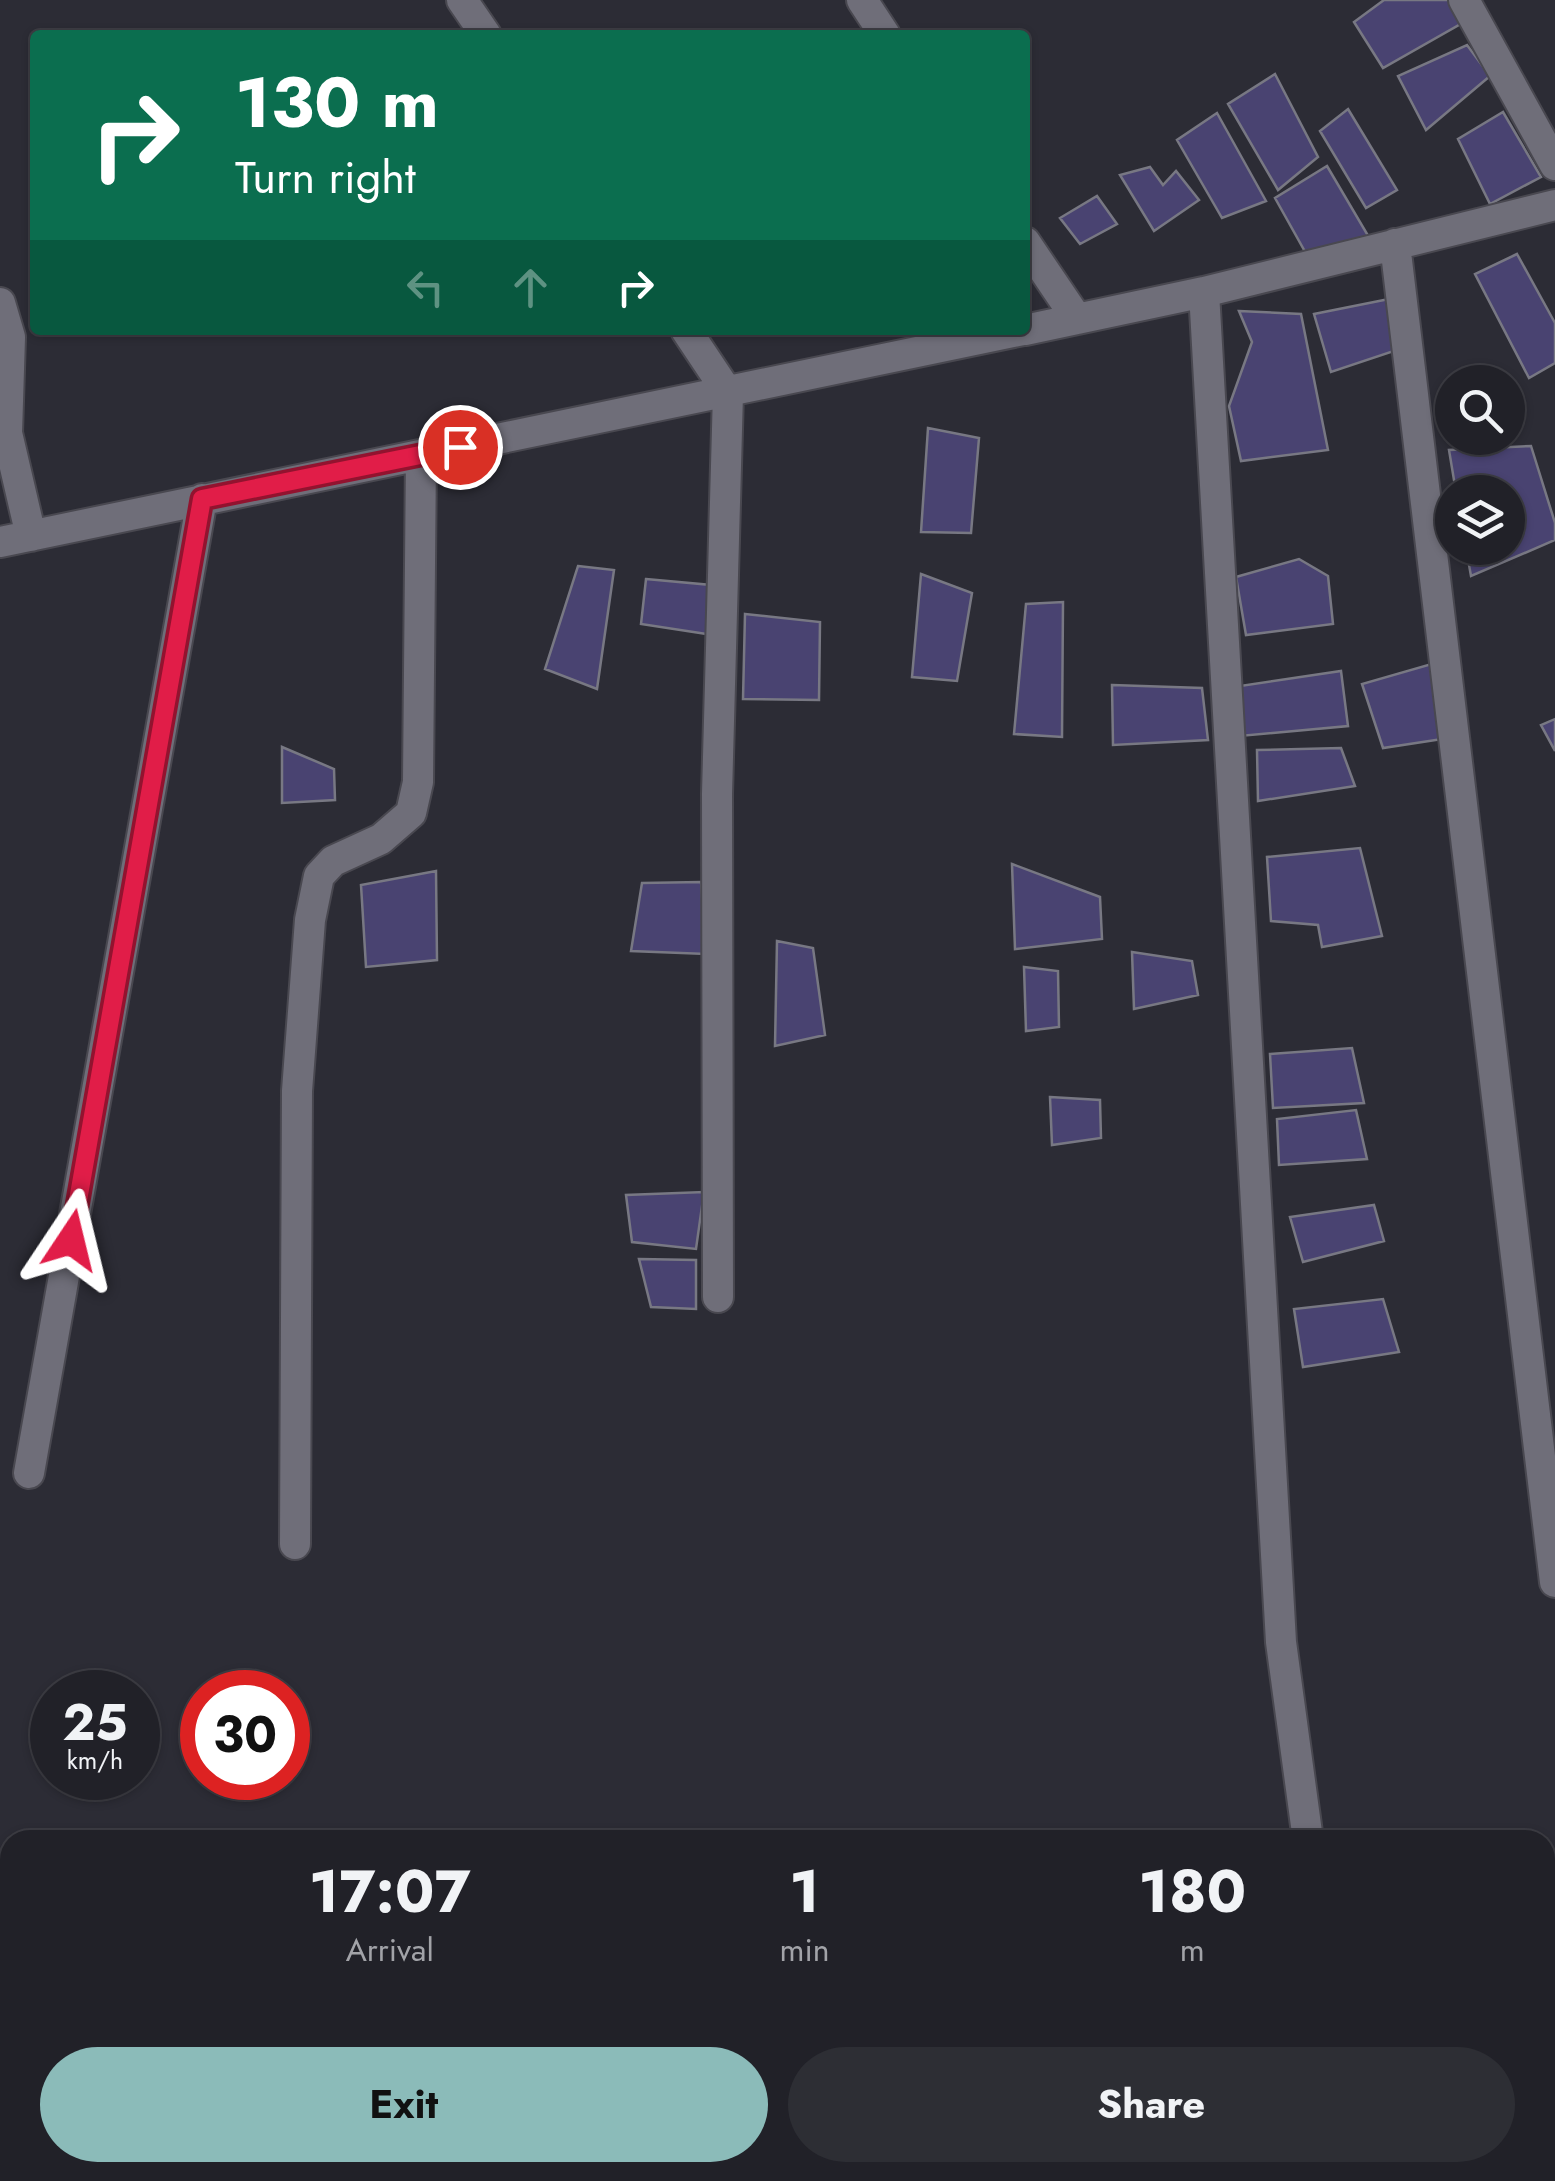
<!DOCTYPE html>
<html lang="en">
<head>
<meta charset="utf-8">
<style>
	:root { --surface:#212128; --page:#2d2e34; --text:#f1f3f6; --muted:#a2a3a8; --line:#3e3e45; --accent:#8bbbb9 }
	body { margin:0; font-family:Jost,sans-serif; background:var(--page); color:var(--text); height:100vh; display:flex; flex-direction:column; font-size:38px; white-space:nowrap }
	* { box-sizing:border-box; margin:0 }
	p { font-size:32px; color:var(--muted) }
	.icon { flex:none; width:55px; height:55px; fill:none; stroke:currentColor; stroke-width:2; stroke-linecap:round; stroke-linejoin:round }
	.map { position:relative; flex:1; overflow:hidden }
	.side { position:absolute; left:0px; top:1830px; width:1555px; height:352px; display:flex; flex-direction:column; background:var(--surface); border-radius:30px 30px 0 0; box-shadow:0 2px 8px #0004,0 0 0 2px var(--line) }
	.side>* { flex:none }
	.hud { position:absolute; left:30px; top:30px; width:1000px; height:305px; border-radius:10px; box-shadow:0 2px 8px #0004,0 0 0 2px var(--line); background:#0b6e4f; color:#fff; overflow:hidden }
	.controls { position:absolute; left:1435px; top:365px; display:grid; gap:20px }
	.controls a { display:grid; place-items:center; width:90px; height:90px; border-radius:50%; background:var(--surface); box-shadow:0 2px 8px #0004,0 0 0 2px var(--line); font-size:50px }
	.speed { position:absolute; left:30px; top:1670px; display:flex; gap:20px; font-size:50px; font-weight:700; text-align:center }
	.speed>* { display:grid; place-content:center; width:130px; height:130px; border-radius:50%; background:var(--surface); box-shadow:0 2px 8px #0004,0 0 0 2px var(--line); line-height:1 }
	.speed small { font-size:25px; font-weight:400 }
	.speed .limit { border:15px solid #d22; background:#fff; color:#111 }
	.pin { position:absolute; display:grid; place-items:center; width:85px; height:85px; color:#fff; margin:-42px; border:5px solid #fff; border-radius:50%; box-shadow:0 2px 10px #0007 }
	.me { position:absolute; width:110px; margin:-55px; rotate:10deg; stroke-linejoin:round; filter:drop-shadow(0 0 8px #0008) }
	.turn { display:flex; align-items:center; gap:35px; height:210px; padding:0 40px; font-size:45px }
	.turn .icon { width:130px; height:130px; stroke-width:2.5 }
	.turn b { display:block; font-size:70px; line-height:85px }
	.lanes { display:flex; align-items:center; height:95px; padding:0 40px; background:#0003; justify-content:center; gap:50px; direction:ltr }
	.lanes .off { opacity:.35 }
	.eta { display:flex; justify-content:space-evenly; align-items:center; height:170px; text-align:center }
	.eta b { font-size:60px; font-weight:700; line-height:70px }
	.cta { display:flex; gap:20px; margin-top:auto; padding:20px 40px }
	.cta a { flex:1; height:115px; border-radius:60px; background:var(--accent); color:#111; font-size:40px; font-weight:700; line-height:115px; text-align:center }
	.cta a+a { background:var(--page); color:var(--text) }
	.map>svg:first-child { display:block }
	.building { fill:#494371; stroke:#787883; stroke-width:2.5 }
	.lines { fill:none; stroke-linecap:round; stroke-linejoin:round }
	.street-casing { stroke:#494850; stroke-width:34 }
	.street { stroke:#6f6e79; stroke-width:30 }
	.route-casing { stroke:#92132f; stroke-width:25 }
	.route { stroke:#e11d48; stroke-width:18 }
</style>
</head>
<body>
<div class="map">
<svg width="1555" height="2181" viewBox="0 0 1555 2181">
	<rect width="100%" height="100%" fill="#2c2c35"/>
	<path class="building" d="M1384 0H1449L1464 22 1383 68 1354 22Z
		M1467 45 1490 76 1426 130 1398 76Z
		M1275 74 1318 157 1278 190 1228 104Z
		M1348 109 1397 190 1366 208 1320 131Z
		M1503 112 1541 177 1490 204 1458 139Z
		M1217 113 1266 201 1222 218 1177 140Z
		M1327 166 1370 239 1308 257 1275 198Z
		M1150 167 1163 185 1176 171 1199 200 1154 231 1120 175Z
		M1097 196 1117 224 1080 244 1060 218Z
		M1517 254 1555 323V363L1529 378 1475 274Z
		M1389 299 1397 350 1331 372 1314 314Z
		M1239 311 1301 314 1328 450 1241 461 1229 406 1252 342Z
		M928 428 979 438 971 533 921 532Z
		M1531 446 1555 523V540L1471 576 1466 548H1508V492H1456L1449 450Z
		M1299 559 1328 576 1333 624 1246 635 1236 577Z
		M578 566 614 570 597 689 545 669Z
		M921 574 972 593 957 681 912 677Z
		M646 579 711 585 713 635 641 624Z
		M1063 602 1062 737 1014 734 1026 604Z
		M745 614 820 622 819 700 743 699Z
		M1435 663 1449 738 1383 748 1362 684Z
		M1341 671 1348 726 1240 736V686Z
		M1112 685 1202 688 1208 740 1113 745Z
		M1555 719V751L1541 725Z
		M282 747 334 769 335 800 282 803Z
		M1341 748 1355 786 1258 801 1257 750Z
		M1360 848 1382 936 1322 947 1318 925 1271 921 1267 857Z
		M1012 864 1100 897 1102 939 1015 949Z
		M436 871 437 960 366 967 361 885Z
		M701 882 706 954 631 951 642 883Z
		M777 941 813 948 825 1035 775 1046Z
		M1132 952 1192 961 1198 995 1134 1009Z
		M1024 967 1058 971 1059 1027 1026 1031Z
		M1352 1048 1364 1103 1273 1108 1270 1054Z
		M1050 1097 1100 1100 1101 1138 1052 1145Z
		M1356 1110 1367 1159 1279 1165 1277 1119Z
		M704 1192 696 1249 632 1242 626 1195Z
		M1374 1205 1384 1241 1303 1262 1290 1217Z
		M639 1259 696 1260V1309L651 1307Z
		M1383 1299 1399 1352 1303 1367 1294 1309Z"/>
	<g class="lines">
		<defs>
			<path id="street" d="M462 0 486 35
				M862 0 885 35
				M1464 0 1555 165
				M1025 242 1077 319
				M1395 244 1555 1582
				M1204 292 1281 1642 1308 1840
				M0 303 10 337 7 433 31 536
				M686 330 728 393 717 794 718 1297
				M1025 330 1204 292 1555 205
				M0 542 1023 330
				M29 1473 202 499
				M295 1544 297 1091 310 920 319 876 333 861 381 839 411 813 418 782 421 455"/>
		</defs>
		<use href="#street" class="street-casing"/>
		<use href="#street" class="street"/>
	</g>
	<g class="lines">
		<defs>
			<path id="route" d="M71 1240 202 499 460 447"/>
		</defs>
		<use href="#route" class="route-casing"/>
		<use href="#route" class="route"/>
	</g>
</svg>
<div class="controls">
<a><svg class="icon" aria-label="search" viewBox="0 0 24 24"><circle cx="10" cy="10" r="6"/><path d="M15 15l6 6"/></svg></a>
<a><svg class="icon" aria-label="layers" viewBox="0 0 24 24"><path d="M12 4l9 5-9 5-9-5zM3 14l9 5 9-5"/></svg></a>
</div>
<div class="speed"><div>25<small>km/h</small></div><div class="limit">30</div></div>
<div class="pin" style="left:460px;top:447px;background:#d93025"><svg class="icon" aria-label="arrive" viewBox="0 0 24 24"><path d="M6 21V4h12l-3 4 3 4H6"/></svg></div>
<svg class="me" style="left:71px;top:1240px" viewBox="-20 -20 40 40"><path d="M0-17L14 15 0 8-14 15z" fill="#e11d48" stroke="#fff" stroke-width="4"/></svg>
<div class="hud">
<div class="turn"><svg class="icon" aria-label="right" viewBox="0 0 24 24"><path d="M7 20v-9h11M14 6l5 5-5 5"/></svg><div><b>130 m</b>Turn right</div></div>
<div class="lanes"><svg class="icon off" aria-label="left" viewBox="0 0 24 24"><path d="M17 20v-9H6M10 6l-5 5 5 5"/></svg><svg class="icon off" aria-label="ahead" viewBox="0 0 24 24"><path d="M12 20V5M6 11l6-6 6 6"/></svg><svg class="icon" aria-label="right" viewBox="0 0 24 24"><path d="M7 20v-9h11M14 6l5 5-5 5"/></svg></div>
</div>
<section class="side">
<div class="eta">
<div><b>17:07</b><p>Arrival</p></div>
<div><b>1</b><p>min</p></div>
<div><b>180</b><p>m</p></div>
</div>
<div class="cta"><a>Exit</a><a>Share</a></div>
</section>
</div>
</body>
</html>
